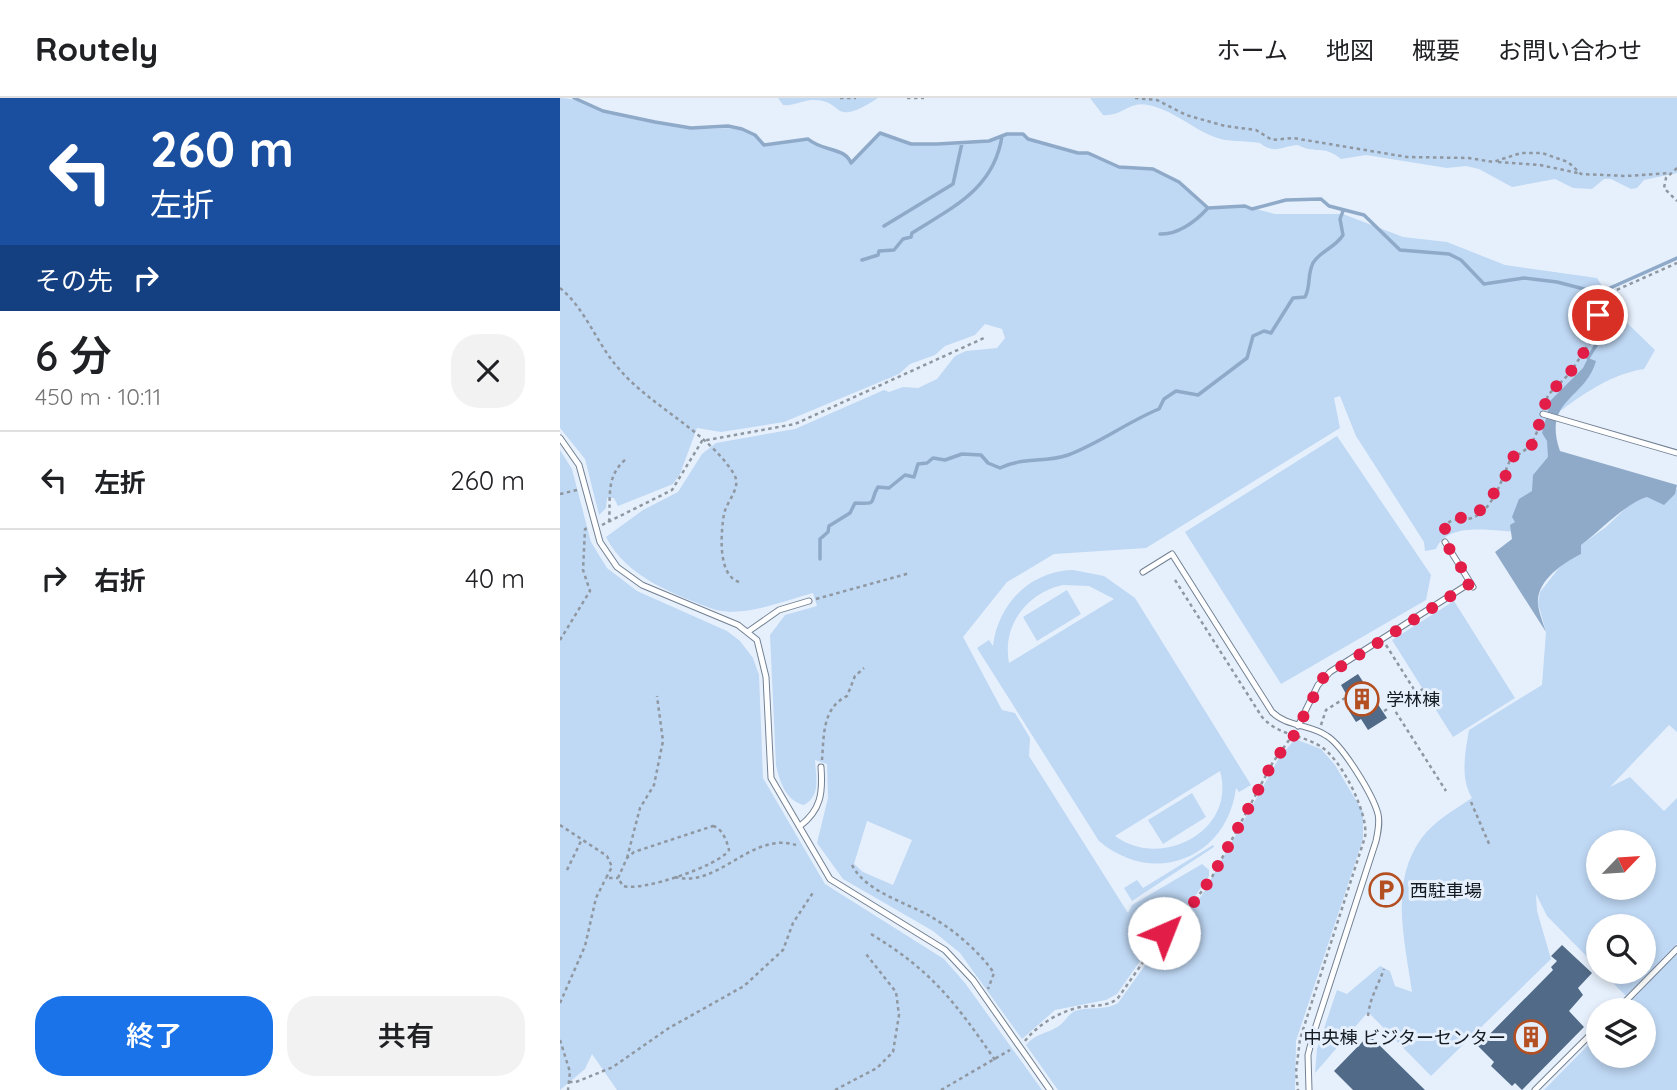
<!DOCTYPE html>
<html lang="ja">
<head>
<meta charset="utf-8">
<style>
	:root { --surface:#fff; --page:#f2f2f2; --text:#202124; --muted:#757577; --line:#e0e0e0; --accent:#1a73e8 }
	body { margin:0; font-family:Quicksand,"Noto Sans JP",sans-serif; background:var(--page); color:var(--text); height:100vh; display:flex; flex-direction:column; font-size:26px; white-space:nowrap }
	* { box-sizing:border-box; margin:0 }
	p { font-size:23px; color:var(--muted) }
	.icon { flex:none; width:38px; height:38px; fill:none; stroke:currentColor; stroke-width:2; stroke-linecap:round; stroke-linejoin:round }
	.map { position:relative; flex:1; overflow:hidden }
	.drawer { display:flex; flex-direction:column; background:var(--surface); width:560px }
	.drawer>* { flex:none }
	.guide { background:#1a4fa0; color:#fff; overflow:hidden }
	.needle { width:46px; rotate:65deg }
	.controls { position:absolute; left:1026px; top:732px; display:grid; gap:14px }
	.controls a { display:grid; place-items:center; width:70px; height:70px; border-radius:50%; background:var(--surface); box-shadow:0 4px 10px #0003; font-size:35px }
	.pin { position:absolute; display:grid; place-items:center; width:60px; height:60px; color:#fff; margin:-30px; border:4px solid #fff; border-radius:50%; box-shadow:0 2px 7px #0007 }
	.me { position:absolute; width:77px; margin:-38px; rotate:44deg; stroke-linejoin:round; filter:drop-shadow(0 0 5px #0008) }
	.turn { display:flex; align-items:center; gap:24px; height:147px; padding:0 35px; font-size:32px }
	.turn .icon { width:91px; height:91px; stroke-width:2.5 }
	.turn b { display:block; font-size:49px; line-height:60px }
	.then { display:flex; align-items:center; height:66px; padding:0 35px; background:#0003; gap:14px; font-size:26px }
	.round { display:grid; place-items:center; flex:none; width:74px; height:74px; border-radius:28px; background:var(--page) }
	.summary { display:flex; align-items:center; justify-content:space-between; height:119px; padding:0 35px }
	h1 { font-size:42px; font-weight:600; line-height:52px }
	.cta { display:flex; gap:14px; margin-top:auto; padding:14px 35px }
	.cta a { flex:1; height:80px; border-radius:28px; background:var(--accent); color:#fff; font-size:28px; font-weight:600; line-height:80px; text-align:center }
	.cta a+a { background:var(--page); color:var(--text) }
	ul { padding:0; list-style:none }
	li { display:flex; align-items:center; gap:21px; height:98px; padding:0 35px; border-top:2px solid var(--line) }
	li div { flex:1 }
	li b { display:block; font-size:26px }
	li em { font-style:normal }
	header { display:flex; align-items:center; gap:42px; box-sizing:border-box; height:98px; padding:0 35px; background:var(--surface); border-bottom:2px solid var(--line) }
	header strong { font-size:33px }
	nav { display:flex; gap:38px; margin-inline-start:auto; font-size:24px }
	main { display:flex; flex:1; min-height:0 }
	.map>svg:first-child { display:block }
	.green { fill:#bfd8f4; fill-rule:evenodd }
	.water { fill:#8faac9 }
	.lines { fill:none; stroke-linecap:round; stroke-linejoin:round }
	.stream { stroke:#8faac9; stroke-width:3.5 }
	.building { fill:#516a87 }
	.service-casing { stroke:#728193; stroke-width:7 }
	.path { stroke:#8f97a1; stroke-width:2.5; stroke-dasharray:3.5 3.5; stroke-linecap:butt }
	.service { stroke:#fff; stroke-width:5 }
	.route { stroke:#e11d48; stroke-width:12; stroke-dasharray:0 21.6 }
	.labels { text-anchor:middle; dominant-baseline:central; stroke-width:6; stroke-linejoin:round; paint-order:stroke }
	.poi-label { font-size:18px; fill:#141a21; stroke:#e6f0fc; text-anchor:start }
</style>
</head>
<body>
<header>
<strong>Routely</strong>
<nav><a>ホーム</a><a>地図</a><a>概要</a><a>お問い合わせ</a></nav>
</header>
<main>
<section class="drawer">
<div class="guide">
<div class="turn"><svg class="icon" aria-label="left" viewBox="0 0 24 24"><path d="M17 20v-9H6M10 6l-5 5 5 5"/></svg><div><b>260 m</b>左折</div></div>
<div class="then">その先<svg class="icon" aria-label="right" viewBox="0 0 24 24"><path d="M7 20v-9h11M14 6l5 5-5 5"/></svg></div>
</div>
<div class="summary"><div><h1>6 分</h1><p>450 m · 10:11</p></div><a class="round"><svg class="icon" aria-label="close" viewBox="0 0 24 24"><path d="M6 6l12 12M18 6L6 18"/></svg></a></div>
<ul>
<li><svg class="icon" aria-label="left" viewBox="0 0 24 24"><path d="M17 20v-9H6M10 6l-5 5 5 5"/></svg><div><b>左折</b></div><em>260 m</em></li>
<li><svg class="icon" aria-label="right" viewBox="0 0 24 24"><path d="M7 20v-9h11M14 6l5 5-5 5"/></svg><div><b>右折</b></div><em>40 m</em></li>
</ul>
<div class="cta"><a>終了</a><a>共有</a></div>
</section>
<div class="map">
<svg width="1117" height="992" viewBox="0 0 1117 992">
	<rect width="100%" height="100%" fill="#e6f0fc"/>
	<path class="green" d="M0 0C18 0 30 10 47 13 75 19 104 27 133 30 161 33 182 23 204 47L248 41C263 55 284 49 292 65L320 35 351 46H377L429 43 447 36H463L469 41 518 55H528L559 69 593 71 619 84 648 110 685 108 715 116H783L843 139 887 144 945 167 1037 180 1065 223 1095 252 1084 271C1045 277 1014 303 983 326L996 344 963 434C935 434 888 422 876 451L865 453 864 444 796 338 780 298 774 300 780 330 586 450 494 456 447 484 403 539 442 612 455 615 470 640 469 658 568 815 572 807 642 766 649 772V778L631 804 587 853 557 896 546 902 495 912 462 941 400 855 373 833 283 781 257 745 268 700 267 666 255 662C256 679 261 698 244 707 227 704 219 683 216 667L210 537 225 517 257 508 253 495C222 503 188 519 156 512 115 497 66 479 46 439L83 412 118 394 142 356 156 345 235 331 324 292 329 294 343 289 358 290 377 281 395 258 406 253 437 250 445 240 442 231 425 226 415 237 385 248 375 257 350 266 339 276 224 324 161 334 137 330 120 376 113 386 58 408 54 400H47L46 410 39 417 25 361 0 330ZM307 723 352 742 333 787 303 774 294 766Z
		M218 0H318C269 32 286 0 251 2 241 3 233 8 223 7Z
		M530 0H1117V75L1084 82 1077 90 1071 91 1051 81H1044L1032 91 1013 90 995 81 952 89 919 71 906 68 887 70 806 57 781 61C763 46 756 57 738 47 722 48 715 57 700 45 684 42 668 45 652 38 630 29 613 12 588 7 568 3 562 19 543 17Z
		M777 338 871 477 866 502 721 586 625 434Z
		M0 352 12 371 31 444 47 470 77 493 167 533 180 543 193 560 199 577 203 680 265 786 384 861 405 885 482 992H57L32 956 25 971 0 992Z
		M1117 391V634L1109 627 1050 689 1070 679 1104 713 1117 700V846L1066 898 1041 873H1083V828H1038V870L987 818 976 796 977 813 991 861 871 978 808 914 755 975 757 951 777 892 787 896 820 868 830 873 835 888 852 894C845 844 829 785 861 741 874 723 894 712 912 700 900 680 905 655 909 632L982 587 986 534 978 505 980 494 1003 465 1021 456V447L1046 429 1072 404 1087 399 1095 400ZM1038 744H1083V789H1038Z
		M513 472 544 478 575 500 691 687 679 694 676 690C667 761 593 789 539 743L417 550 429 542 433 548C438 506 470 473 513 472ZM503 487 529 488 554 501 449 565C442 528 466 495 503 487ZM660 673C677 733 601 772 555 738Z
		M507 492 521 516 477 543 463 519Z
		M894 503 955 600 893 639 832 542Z
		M735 641 761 651 775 667 803 714V741L736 943 735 992H498L466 947C476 935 487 936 499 928 505 924 507 917 515 913 529 908 545 913 558 905L606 838 642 797 719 660Z
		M632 695 646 719 603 746 588 722Z
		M653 747 654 749 572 803 564 790 577 782 583 790Z
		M1117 856V992H984L1038 937V957H1083V912H1062Z"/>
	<path class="water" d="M1028 260 1036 263C1025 302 982 301 1000 353L1117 387 1115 396 1104 407 1087 399C1066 405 1041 432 1021 447V456C1003 465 976 483 978 506 979 515 983 525 986 534L935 454 952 441 950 427 955 424 952 419 959 401 972 393 973 377 988 359 987 343 982 335 991 302 1023 270Z"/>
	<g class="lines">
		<path class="stream" d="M14 0 43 13 95 24 131 30 168 28 182 31 195 37 204 47 248 41C263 54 285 49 291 65L320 35 351 46H377L429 43 447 36H463L468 41 518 55H528L559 69 593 71 619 84 648 110 685 108 692 111 726 102 761 101 769 108 804 117 840 152 889 156 901 162 924 186 964 180 997 184 1047 197
			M324 128 393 86 402 45
			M600 136C617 137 635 124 647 111
			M302 162 318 157 319 153 334 152 343 141 351 139 352 135C393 109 434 91 442 38
			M1041 209 1050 190 1117 160
			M1028 260 1038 244 1046 216
			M260 461V441L268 434 269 428 290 415 295 405C320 406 308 405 318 389L329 390 345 377 354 379 358 366 367 365 373 360 385 362 402 356 421 357 428 365 440 370C461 359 485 365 508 357 540 345 569 323 599 311L604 301 616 293 638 297 687 260 693 238 704 233 711 235 733 200 745 199C751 188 747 177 753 165 760 153 775 150 783 137L780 121 783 113"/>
	</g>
	<path class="building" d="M798 576 827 620 808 632 801 621 796 624 789 613 794 610 781 587Z
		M1002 847 1032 875 1018 890 1023 897 1009 913 1024 929 962 992 955 985 952 988 931 968 934 964 918 948 993 872 991 869 997 863 991 858Z
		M809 937 865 992H793L774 973Z"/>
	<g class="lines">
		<defs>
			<path id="service" d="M983 316 1117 355
				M0 340 19 367 40 444 57 469 82 487 178 527 197 542 206 579 211 680 270 781 385 852 413 882 490 992
				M885 444 913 489
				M583 474 612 456 712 614C727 629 750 626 767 638 783 648 813 697 818 716 820 725 818 734 816 743L753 937 748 957 749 992
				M189 533 219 512 249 503
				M738 628 758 587 770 574 910 485
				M240 728C261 712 263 695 261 669
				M1057 912 1117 851
				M975 992 1038 929"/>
		</defs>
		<use href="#service" class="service-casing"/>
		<path class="path" d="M280 0H296
			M347 0H364
			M575 0 597 2 626 17 665 28 696 32 712 42 733 40 847 59 909 60 933 64 961 55H982L1008 64 1021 76 1066 78 1110 75
			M938 64 980 67 1018 75
			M1117 70 1106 80 1104 90 1117 103
			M0 190C26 211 37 247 60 272 93 310 147 333 174 376 182 390 167 402 164 416 161 434 157 477 179 484
			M985 308 988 297 1010 275 1032 241 1038 217 1052 194 1117 165
			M0 396 17 392
			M49 424C51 399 45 379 66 361
			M42 427 112 392 142 343 235 326 424 240
			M884 437 885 427C894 419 901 423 912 420 934 412 943 377 951 360 970 352 974 343 980 325
			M615 482 702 619C719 638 740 636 760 648 781 660 809 716 805 739L740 941 736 974 738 992
			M256 501 350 475
			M0 542 30 493 23 472 25 431 29 430
			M826 547 855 593
			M832 608 886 693
			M824 613 863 591
			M761 627 766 612 785 600
			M262 662C264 638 262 610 287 598L295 578 304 570
			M911 704 930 748
			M0 727 47 758 52 769 46 780H58
			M153 728C162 730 167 743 169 752 159 768 81 794 63 788L58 780 67 760 74 754Z
			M67 760 80 710 94 687 103 643 97 598
			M292 767C305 793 344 804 368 817 393 831 418 852 434 875L428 891
			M7 772 22 741
			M115 779C158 791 191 733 236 747
			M311 836C372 873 395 904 435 962
			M0 905 25 848 36 800 46 780
			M808 918C810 899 818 888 824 871
			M0 942 10 974 8 992
			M465 943C478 926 501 913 521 909 534 907 548 909 558 900L597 844 634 804 652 779 713 664 735 634
			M9 984H16L53 969 109 930 184 888 223 852 233 825 254 793
			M275 992 317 970 333 954 339 917 336 894 306 856
			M381 992 450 952"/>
		<use href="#service" class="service"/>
	</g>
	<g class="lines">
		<path class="route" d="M604 835 634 804 652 779 713 664 733 639 763 580 911 485 885 444V427L894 421 916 417 944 383 951 360 973 346 988 297 1014 270 1032 241 1038 217"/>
	</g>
	<defs>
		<symbol id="building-ring" viewBox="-11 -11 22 22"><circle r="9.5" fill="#e6f0fc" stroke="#b44f21" stroke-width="1.5"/><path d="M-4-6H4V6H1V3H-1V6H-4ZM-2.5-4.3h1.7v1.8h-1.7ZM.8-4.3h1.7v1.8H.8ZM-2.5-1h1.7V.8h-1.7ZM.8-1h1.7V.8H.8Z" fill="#b44f21"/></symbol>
		<symbol id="parking-ring" viewBox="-11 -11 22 22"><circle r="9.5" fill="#e6f0fc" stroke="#b44f21" stroke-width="1.5"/><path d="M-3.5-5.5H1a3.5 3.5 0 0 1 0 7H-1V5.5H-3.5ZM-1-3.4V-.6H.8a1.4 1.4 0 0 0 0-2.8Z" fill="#b44f21"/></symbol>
	</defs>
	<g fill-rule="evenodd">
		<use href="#building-ring" x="783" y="582" width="38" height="38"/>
		<use href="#parking-ring" x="807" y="773" width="38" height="38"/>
		<use href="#building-ring" x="952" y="920" width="38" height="38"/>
	</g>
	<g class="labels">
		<g class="poi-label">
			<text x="826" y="601">学林棟</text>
			<text x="850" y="792">西駐車場</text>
			<text x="946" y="939" text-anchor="end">中央棟 ビジターセンター</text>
		</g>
	</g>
</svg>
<div class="controls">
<a><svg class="needle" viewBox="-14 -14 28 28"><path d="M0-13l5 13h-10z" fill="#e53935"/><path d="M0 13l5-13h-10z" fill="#757577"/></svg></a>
<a><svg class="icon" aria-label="search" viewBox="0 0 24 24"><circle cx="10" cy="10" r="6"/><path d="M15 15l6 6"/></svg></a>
<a><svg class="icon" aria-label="layers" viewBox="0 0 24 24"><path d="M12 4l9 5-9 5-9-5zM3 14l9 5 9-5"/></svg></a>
</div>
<div class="pin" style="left:1038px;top:217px;background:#d93025"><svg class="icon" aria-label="arrive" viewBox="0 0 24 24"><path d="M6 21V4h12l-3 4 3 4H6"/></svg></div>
<svg class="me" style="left:604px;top:835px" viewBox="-20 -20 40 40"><circle r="19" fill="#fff"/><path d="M0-13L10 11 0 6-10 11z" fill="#e11d48"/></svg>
</div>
</main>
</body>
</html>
